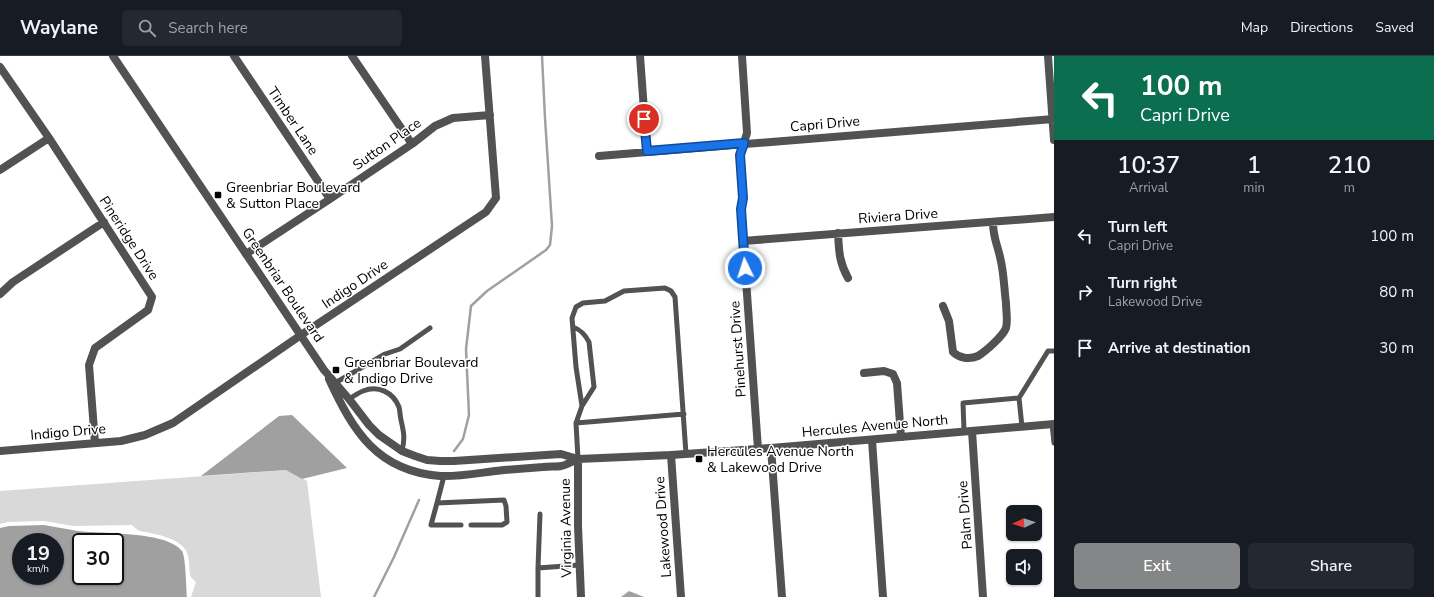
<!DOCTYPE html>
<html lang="en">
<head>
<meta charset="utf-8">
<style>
	:root { --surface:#171b24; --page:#242831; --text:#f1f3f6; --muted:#9ea1a6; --line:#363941; --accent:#858687 }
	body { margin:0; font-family:"Nunito Sans",sans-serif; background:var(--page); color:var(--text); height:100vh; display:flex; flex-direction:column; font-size:15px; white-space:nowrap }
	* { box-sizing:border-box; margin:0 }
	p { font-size:13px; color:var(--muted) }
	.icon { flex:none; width:22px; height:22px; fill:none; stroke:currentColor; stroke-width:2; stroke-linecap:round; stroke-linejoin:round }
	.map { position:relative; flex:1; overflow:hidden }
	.sheet { display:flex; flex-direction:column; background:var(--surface); width:380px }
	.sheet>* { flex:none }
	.hud { background:#0b6e4f; color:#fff; overflow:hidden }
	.needle { width:26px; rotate:266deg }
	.buttons { position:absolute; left:1006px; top:449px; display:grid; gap:8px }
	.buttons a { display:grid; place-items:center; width:36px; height:36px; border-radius:6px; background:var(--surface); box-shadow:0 1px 3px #0004; font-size:20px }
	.speed { position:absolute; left:12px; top:477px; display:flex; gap:8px; font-size:20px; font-weight:700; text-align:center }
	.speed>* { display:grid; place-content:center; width:52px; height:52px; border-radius:50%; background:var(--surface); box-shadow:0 1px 3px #0004; line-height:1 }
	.speed small { font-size:10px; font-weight:400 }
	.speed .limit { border:2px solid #111; border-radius:6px; background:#fff; color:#111 }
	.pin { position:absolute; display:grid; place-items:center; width:34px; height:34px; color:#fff; margin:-17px; border:2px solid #fff; border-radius:50%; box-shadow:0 1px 4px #0007 }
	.me { position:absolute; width:44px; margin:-22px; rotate:356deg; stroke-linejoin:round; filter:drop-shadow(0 0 3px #0008) }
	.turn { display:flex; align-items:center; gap:14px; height:84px; padding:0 20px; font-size:18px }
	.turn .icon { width:52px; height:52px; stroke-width:2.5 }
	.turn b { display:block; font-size:28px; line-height:34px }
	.eta { display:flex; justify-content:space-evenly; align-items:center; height:68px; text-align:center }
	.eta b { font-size:24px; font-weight:600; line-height:28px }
	.primary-button { display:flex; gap:8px; margin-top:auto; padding:8px 20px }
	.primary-button a { flex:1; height:46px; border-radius:6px; background:var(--accent); color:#fff; font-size:16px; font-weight:600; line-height:46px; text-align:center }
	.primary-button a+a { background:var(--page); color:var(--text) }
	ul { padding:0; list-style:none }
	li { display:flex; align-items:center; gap:12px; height:56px; padding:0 20px }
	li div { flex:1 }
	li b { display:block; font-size:15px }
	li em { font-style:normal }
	header { display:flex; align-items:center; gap:24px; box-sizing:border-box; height:56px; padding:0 20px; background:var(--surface); border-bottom:1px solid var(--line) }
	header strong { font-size:19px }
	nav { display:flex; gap:22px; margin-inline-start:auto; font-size:14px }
	.search { width:280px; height:36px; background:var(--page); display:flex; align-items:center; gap:10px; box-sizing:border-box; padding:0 14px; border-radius:6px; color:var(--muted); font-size:15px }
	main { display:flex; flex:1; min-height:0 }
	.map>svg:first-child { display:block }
	.green { fill:#d9d9d9 }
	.water { fill:#a0a0a0; fill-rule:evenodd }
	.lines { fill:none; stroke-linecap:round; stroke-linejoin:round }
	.stream { stroke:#a0a0a0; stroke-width:2.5 }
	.service { stroke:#525252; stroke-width:5 }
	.minor { stroke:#525252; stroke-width:8 }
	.tertiary { stroke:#525252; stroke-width:8 }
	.route-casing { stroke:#114b97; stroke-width:10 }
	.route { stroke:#1a73e8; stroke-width:7 }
	.poi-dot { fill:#000; stroke:#fff; stroke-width:1.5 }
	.labels { text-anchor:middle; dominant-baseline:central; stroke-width:3; stroke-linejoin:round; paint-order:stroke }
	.street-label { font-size:14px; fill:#000; stroke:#fff }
	.poi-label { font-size:14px; fill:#000; stroke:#fff; text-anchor:start }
</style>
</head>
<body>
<header>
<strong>Waylane</strong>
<div class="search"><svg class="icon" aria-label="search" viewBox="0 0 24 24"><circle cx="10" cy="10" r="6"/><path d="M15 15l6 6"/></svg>Search here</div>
<nav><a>Map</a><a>Directions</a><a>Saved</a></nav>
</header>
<main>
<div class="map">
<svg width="1054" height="541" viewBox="0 0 1054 541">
	<rect width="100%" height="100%" fill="#fff"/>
	<path class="green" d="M287 414 307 425 321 541H191L196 526 190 520C189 513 190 499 185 493 177 483 163 480 151 477 141 475 140 477 132 469L73 470 44 465 8 466 0 468V435Z"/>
	<path class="water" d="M292 359 347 412 302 423 286 414 201 420 279 360Z
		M44 469C55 471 67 473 78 475 101 478 167 475 182 495 186 502 186 532 187 541H0V472L9 470ZM21 486H55V520H21ZM81 486H115V520H81Z
		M629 535 644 541H621Z"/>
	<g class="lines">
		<path class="stream" d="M454 395 463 383 469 359 466 293 471 250 487 235 546 194 550 189 552 170 545 62 542 0
			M374 541 394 501 419 444"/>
		<path class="service" d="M573 271C581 274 585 278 589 286L594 331 582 350
			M335 327 385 298 400 293 430 272
			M1019 342 1022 371
			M349 343C354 340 358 337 363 335 378 329 393 336 399 351 400 355 400 360 401 364 404 377 405 382 402 395
			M576 367 582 350 576 311 572 262 576 251 583 247 605 245 624 235 665 232 671 235 675 241 686 398
			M1052 368 1054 387
			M964 375 963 347 1019 342 1048 295H1054
			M578 403 576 367 684 358
			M444 420 437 447 504 444 506 450 507 466 502 469H471
			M437 447 431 469H461
			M540 458 538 512 579 509
			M538 512V541"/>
		<path class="minor" d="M234 0 330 143
			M352 0 412 88
			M640 0 647 95
			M742 0 747 77 740 99 743 142 741 153 758 393
			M1048 0 1054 84
			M0 11 49 82 152 241 148 254 95 292 89 309 95 387
			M599 100 1054 63
			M0 114 49 82
			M838 177C839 195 839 206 848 222
			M743 185 1054 161
			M246 198 330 143 412 88 435 70 453 62 490 59
			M0 238 13 226 104 166
			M943 250 949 265 953 296C959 302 969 304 978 300 986 295 1003 280 1006 272 1008 264 1006 255 1006 247 1004 232 1004 216 1000 201 997 187 993 182 993 166
			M864 317 884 315 893 318 897 327 901 381
			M972 375 983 541
			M872 384 883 541
			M771 392 782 541
			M0 395 121 385 145 379 173 367 301 279 486 156 496 142 485 0
			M671 399 681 541"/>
		<path class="tertiary" d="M113 0 324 314 349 343 369 369 379 379 402 395 415 400 427 404 440 405H454L561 398 578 403 671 399 771 392 1054 368
			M329 323C353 375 377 415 440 420 461 421 483 416 504 414 517 413 530 412 543 411 549 410 556 411 561 410 567 409 573 405 578 403
			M578 403V470L581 541"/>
	</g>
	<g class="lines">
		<defs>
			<path id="route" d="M644 63 647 95 744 87 740 99 743 142 741 153 745 212"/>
		</defs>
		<use href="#route" class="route-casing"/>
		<use href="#route" class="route"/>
	</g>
	<g class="poi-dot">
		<rect x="214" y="135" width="8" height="8" rx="2"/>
		<rect x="332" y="310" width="8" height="8" rx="2"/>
		<rect x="695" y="399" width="8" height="8" rx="2"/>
	</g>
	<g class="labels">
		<g class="street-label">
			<text transform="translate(293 65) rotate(56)">Timber Lane</text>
			<text transform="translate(825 68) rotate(-5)">Capri Drive</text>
			<text transform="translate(387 88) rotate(-35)">Sutton Place</text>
			<text transform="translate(898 160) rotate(-4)">Riviera Drive</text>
			<text transform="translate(129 182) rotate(57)">Pineridge Drive</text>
			<text transform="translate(355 228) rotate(-34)">Indigo Drive</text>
			<text transform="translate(283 229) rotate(56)">Greenbriar Boulevard</text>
			<text transform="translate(738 293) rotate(-94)">Pinehurst Drive</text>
			<text transform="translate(875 370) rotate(-5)">Hercules Avenue North</text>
			<text transform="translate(68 376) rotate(-5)">Indigo Drive</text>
			<text transform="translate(965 459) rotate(-94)">Palm Drive</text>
			<text transform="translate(663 471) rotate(-94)">Lakewood Drive</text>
			<text transform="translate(566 472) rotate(-91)">Virginia Avenue</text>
		</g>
		<g class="poi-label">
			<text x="226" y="131">Greenbriar Boulevard<tspan x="226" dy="16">&amp; Sutton Place</tspan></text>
			<text x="344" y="306">Greenbriar Boulevard<tspan x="344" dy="16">&amp; Indigo Drive</tspan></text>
			<text x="707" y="395">Hercules Avenue North<tspan x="707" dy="16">&amp; Lakewood Drive</tspan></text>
		</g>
	</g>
</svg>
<div class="buttons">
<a><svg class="needle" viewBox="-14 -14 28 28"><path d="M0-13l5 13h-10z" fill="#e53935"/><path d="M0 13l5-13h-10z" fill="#9ea1a6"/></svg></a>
<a><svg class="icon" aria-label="sound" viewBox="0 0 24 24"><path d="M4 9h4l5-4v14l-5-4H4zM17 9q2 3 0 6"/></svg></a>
</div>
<div class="speed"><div>19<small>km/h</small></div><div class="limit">30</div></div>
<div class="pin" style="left:644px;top:63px;background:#d93025"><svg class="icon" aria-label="arrive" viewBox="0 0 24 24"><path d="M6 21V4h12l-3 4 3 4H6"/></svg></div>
<svg class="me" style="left:745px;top:212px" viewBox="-20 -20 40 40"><circle r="17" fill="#1a73e8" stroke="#fff" stroke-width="3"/><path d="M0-11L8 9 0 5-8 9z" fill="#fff"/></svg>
</div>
<section class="sheet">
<div class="hud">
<div class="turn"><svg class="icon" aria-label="left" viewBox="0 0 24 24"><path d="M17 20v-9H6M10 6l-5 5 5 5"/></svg><div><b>100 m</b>Capri Drive</div></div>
</div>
<div class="eta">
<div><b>10:37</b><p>Arrival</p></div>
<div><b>1</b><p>min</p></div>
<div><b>210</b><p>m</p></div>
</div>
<ul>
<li><svg class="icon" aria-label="left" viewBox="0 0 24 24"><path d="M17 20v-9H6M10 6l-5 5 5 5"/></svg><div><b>Turn left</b><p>Capri Drive</p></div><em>100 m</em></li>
<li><svg class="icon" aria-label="right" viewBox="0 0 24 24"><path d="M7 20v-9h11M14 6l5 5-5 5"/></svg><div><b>Turn right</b><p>Lakewood Drive</p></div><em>80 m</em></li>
<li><svg class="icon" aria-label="arrive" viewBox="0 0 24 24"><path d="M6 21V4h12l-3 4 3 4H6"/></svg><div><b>Arrive at destination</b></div><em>30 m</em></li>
</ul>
<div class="primary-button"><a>Exit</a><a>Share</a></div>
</section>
</main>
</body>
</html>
